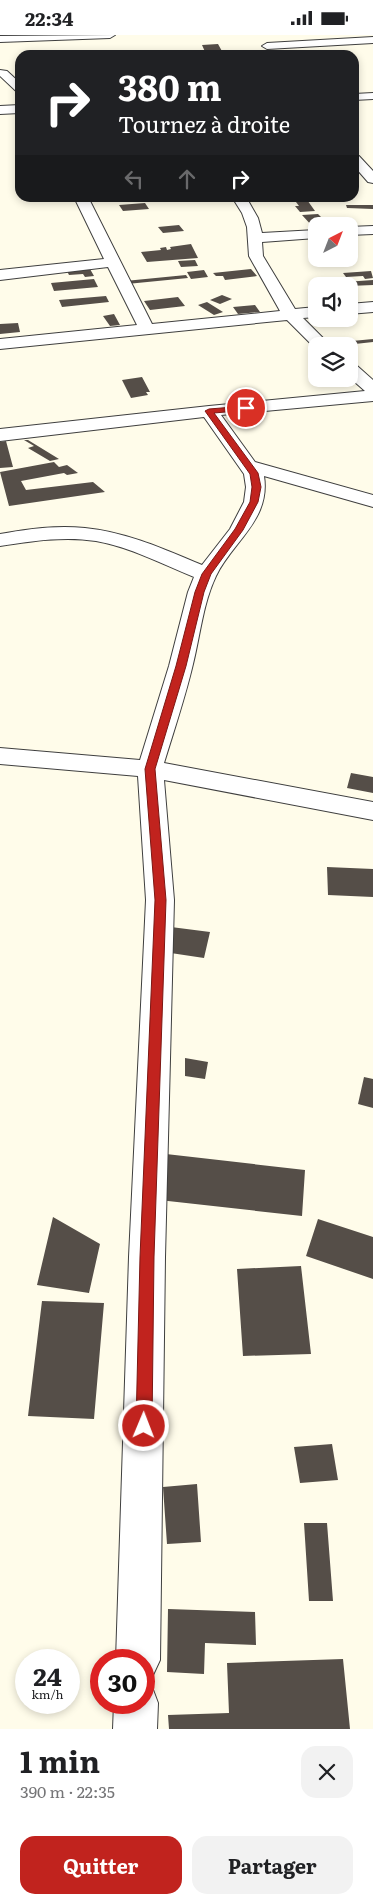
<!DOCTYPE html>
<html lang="fr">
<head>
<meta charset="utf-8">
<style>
	:root { --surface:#fff; --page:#f2f2f2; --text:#202124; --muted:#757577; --accent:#c1231e }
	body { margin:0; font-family:Literata,serif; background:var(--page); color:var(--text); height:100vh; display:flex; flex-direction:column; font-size:19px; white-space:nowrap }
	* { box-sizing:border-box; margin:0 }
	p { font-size:16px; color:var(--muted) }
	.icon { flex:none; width:28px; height:28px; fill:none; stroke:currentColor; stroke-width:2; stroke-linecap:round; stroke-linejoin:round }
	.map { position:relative; height:1694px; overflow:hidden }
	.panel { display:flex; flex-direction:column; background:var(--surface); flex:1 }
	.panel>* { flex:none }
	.top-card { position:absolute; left:15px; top:15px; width:344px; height:152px; border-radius:15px; box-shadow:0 2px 8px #0003; background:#202124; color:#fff; overflow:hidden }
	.needle { width:32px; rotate:42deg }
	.controls { position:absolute; left:308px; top:182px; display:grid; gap:10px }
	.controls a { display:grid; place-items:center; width:50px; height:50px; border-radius:10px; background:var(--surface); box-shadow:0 2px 8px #0003; font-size:25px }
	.speed { position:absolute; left:15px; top:1614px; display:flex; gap:10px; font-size:25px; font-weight:700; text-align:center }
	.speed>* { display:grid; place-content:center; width:65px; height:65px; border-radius:50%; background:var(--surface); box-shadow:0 2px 8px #0003; line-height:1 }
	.speed small { font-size:12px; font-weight:400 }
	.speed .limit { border:8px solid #d22; background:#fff; color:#111 }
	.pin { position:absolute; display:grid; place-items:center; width:42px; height:42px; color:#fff; margin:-21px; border:2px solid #fff; border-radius:50%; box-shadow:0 1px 5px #0007 }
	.me { position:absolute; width:55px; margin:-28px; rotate:1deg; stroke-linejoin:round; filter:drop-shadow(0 0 4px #0008) }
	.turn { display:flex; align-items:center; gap:18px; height:105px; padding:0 20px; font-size:22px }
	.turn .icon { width:65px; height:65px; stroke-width:2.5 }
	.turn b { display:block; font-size:35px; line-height:42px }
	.lanes { display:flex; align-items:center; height:48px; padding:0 20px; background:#0003; justify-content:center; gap:25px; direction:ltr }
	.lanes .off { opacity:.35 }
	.round { display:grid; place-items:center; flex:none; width:52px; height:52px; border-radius:15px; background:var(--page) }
	.summary { display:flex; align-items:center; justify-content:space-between; height:85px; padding:0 20px }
	h1 { font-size:30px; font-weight:700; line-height:38px }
	.button { display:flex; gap:10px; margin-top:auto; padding:10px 20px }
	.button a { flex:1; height:58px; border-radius:15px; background:var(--accent); color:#fff; font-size:20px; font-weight:700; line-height:58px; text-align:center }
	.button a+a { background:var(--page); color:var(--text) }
	.status { display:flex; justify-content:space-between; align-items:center; height:35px; padding:0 25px; background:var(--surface); direction:ltr }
	.status svg { height:14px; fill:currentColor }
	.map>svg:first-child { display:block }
	.building { fill:#554e48 }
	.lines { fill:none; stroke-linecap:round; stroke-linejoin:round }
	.minor-casing { stroke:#3f3f3f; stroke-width:2 }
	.minor { fill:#fff; fill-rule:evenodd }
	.route { fill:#c1231e; stroke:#7d1714 }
</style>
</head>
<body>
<div class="status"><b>22:34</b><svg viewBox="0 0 49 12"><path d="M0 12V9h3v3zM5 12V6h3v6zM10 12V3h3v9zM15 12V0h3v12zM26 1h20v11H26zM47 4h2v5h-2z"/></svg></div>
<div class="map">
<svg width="373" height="1694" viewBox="0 0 373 1694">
	<rect width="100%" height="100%" fill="#fffcea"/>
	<path class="building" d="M218 9 223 18 206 19 202 10Z
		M299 162H305L315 176 300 177 295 171H299L293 163Z
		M145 168 149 174 123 176 119 170Z
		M346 170H373V174L347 173Z
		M318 179 326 187 320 188 316 186 322 191 313 192 302 180Z
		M179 190 184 196 163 198 158 192Z
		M191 209 198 223 147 227 141 217 161 215 160 213 166 212 167 215 171 214 170 212Z
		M195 225 198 231 181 232 178 226Z
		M90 234 94 241 85 242 83 239 69 240 67 236Z
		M251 234 257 241 225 245 223 241H216L213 238Z
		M204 235 208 242 191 244 187 237Z
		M371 236 373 243 365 244 363 241 346 242 343 238Z
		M186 240 188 243 127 249 125 246Z
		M94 244 98 252 54 256 51 248Z
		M373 245V250L349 251 345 247Z
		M222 260 232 264 220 269 210 265Z
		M106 261 109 267 62 272 59 265Z
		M178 262 185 271 150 275 144 266Z
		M207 267 223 277 214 280 198 270Z
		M255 270 260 277 238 279 233 272Z
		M114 279 120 290 110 291 103 281Z
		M18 288 20 297 0 299V289Z
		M373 304V307L355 309 352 306Z
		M142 342 150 357H146L148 360 131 363 122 345Z
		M24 405H28L59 424 50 426 28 413 34 411Z
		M6 406 13 432 0 433V407Z
		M54 427 59 432 67 430 78 438 67 440 64 438 21 446 26 455 93 447 105 457 9 471 0 437Z
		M351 738 373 742V758L347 753Z
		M327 832 373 834V862L328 860Z
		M171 892 210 897 204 923 164 917Z
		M185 1023 208 1027 205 1044 185 1041Z
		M364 1042 373 1044V1073L358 1069Z
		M166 1119 305 1135 302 1181 159 1165Z
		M53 1182 100 1209 89 1258 37 1250Z
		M318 1184 373 1202V1244L306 1221Z
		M301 1231 311 1319 243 1321 237 1234Z
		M42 1266 104 1268 94 1384 28 1381Z
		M332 1409 338 1445 300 1448 294 1412Z
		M197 1449 201 1507 167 1509 163 1452Z
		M304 1488H327L333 1566H309Z
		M168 1574 255 1577 256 1610 205 1608 204 1639 167 1637Z
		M343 1624 350 1694H169L168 1680 229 1678 227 1628Z"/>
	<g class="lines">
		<defs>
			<path id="minor" d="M115 0 110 3 0 7V1Z
				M373 2V8L267 14 262 11 267 8Z
				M0 35 7 36 20 48V57L16 56 0 41Z
				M373 58V64L354 65V59Z
				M20 70V78L0 79V71Z
				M354 120 359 121 373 136V148L368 147 354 131Z
				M74 162H88L152 289 280 276 249 221 247 192 242 178 232 162H246L258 183 262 198 316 195V203L262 207 263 221 295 274 316 272V282L303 283 331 311H316V314L287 285 0 314V304L137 290 108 232 0 245V235L104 224Z
				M373 191V199L349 200V192Z
				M373 267V277L349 279V269Z
				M349 328 355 329 373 345V366L221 380 255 427 373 460V472L264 441C271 485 232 507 216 541 203 568 200 601 193 629 185 663 174 695 164 728L373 767V785L164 745 174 865 165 1222 160 1625 153 1640 144 1644V1625H116L129 1222 146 865 138 741 0 729V713L140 725 169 631 188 557 194 542C162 529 130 512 96 506 64 501 32 506 0 511V499C28 494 56 490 85 493 126 497 164 514 202 530L230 494 244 467 246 452 244 439 204 382 0 406V394L209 371 365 356 349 342Z
				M144 1649 152 1652 158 1668 157 1694H113L114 1668H144Z"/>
		</defs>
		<use href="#minor" class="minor-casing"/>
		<use href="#minor" class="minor"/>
	</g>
	<path class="route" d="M246 371H248V375L214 378 258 438 261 452 258 467 243 495 211 539 204 557 186 631 155 734 166 865 154 1222 152 1391 150 1396 144 1399 139 1396 136 1391 140 1222 155 865 145 734 176 631 195 557 202 539 235 494 250 467 252 452 250 439 205 376 209 374Z"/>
</svg>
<div class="controls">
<a><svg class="needle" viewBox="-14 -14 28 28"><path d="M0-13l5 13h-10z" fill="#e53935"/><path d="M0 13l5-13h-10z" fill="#757577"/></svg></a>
<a><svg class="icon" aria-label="sound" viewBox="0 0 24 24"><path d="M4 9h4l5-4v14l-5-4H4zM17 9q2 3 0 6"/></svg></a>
<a><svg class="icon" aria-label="layers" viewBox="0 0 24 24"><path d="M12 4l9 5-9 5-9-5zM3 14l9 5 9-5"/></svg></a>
</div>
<div class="speed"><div>24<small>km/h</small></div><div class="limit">30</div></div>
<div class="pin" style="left:246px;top:373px;background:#d93025"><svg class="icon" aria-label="arrive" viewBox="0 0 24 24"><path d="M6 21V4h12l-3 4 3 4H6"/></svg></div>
<svg class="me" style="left:144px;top:1391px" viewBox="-20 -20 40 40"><circle r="17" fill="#c1231e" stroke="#fff" stroke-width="3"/><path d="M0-11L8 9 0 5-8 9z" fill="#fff"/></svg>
<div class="top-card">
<div class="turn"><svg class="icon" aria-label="right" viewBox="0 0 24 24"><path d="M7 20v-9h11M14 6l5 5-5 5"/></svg><div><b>380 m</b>Tournez à droite</div></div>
<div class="lanes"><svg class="icon off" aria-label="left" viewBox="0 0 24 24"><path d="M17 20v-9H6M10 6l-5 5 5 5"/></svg><svg class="icon off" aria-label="ahead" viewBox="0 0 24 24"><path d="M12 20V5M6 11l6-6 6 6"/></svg><svg class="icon" aria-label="right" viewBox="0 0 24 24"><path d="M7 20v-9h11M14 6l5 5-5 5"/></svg></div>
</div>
</div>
<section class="panel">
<div class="summary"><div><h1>1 min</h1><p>390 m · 22:35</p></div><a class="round"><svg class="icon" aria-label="close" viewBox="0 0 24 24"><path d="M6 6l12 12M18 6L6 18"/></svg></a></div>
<div class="button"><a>Quitter</a><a>Partager</a></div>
</section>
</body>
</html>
